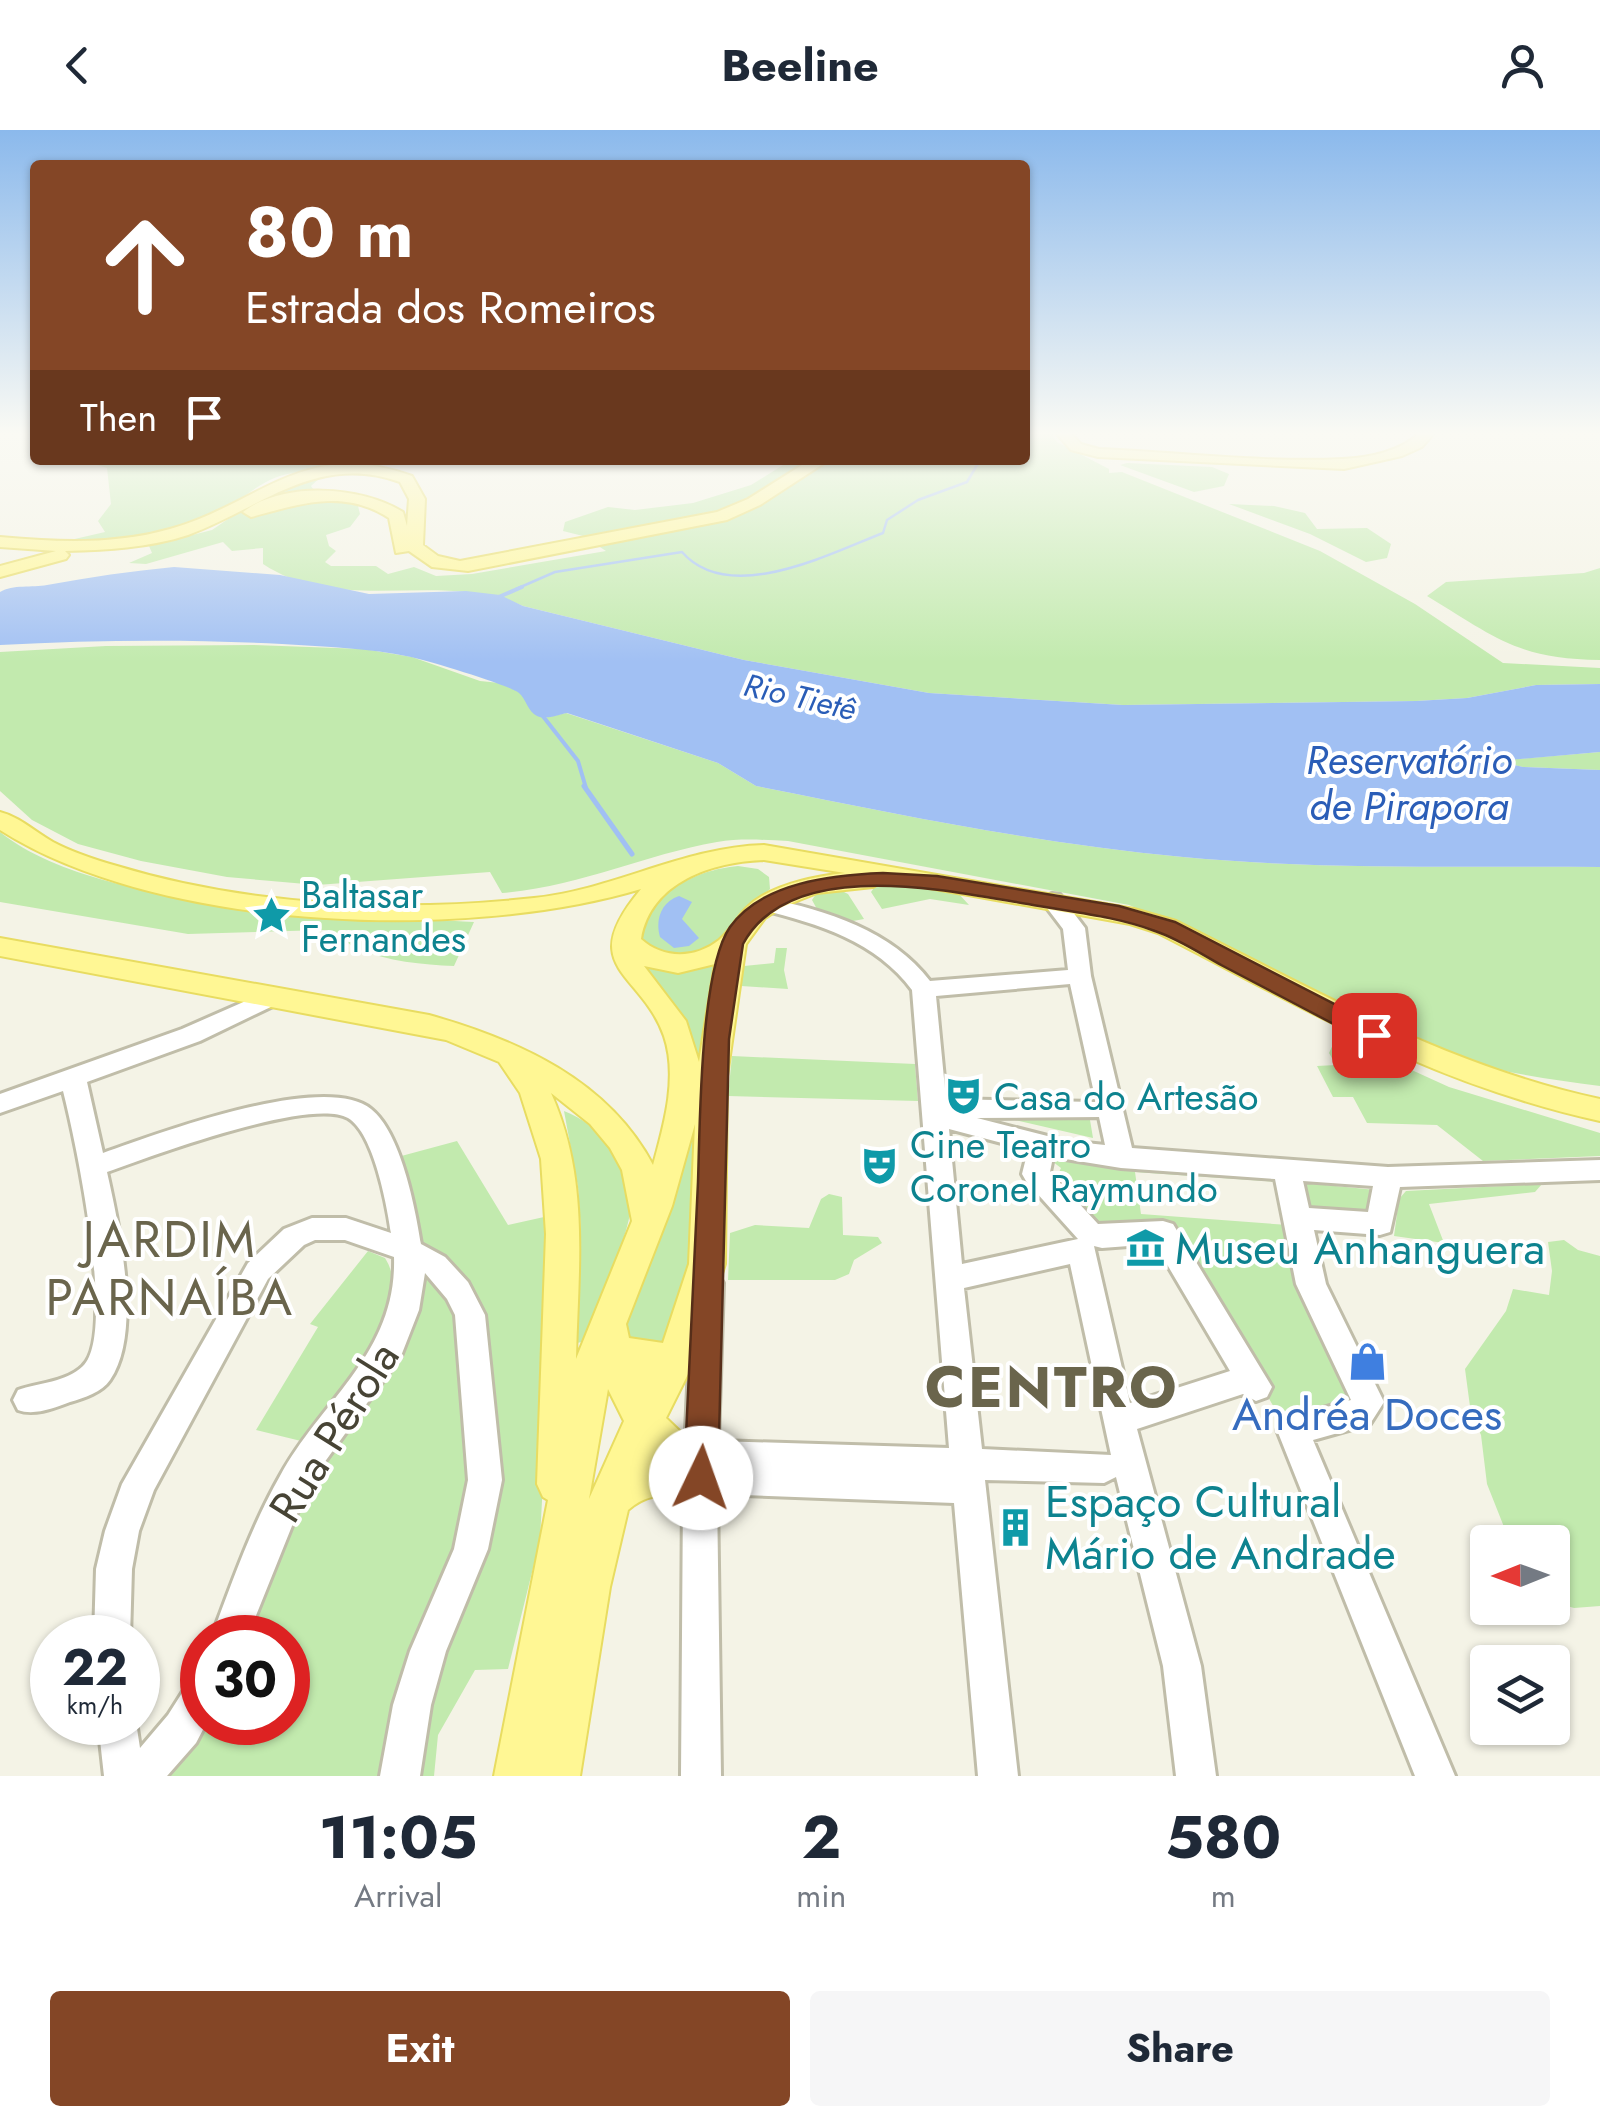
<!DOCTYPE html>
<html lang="en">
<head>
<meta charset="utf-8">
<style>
	:root { --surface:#fff; --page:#f6f6f7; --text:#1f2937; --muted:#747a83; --accent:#844626 }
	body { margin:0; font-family:Jost,sans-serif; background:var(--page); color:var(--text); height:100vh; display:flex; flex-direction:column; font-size:38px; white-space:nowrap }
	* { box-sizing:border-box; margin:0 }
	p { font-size:32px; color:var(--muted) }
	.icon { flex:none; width:55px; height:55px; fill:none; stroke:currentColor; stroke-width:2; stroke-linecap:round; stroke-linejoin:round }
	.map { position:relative; height:1646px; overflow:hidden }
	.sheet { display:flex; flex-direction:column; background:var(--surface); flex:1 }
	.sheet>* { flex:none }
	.hud { position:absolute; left:30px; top:30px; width:1000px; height:305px; border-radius:10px; box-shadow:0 2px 8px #0004; background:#844626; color:#fff; overflow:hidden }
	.needle { width:65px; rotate:269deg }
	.buttons { position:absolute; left:1470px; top:1395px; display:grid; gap:20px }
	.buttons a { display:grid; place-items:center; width:100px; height:100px; border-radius:10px; background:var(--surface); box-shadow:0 2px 8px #0004; font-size:50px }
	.speed { position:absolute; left:30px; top:1485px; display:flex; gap:20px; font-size:50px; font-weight:700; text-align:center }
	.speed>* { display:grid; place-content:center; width:130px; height:130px; border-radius:50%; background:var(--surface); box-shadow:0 2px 8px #0004; line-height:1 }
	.speed small { font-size:25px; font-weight:400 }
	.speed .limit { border:15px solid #d22; background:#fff; color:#111 }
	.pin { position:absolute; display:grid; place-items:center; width:85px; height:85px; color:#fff; margin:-42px; border-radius:20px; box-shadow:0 5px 15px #0006 }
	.me { position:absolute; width:110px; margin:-55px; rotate:3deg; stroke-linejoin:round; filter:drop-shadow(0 0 8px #0008) }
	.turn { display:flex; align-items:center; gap:35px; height:210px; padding:0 50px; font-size:45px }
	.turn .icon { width:130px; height:130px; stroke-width:2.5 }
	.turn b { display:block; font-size:70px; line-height:85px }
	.then { display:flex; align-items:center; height:95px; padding:0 50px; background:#0003; gap:20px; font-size:38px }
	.eta { display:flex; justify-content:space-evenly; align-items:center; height:170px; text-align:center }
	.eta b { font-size:60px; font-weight:700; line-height:70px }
	.button { display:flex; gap:20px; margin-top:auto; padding:20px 50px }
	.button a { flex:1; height:115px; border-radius:10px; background:var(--accent); color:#fff; font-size:40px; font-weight:700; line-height:115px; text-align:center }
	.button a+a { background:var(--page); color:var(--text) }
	header { display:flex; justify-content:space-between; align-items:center; height:130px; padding:0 50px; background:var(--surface); font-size:45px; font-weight:700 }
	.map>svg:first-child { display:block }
	.green { fill:#c2eaae; fill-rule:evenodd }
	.water { fill:#a1c0f3 }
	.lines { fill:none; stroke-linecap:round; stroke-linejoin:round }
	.stream-far2 { stroke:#a1c0f3; stroke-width:2.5 }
	.stream-far1 { stroke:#a1c0f3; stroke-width:4 }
	.stream { stroke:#a1c0f3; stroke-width:5 }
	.minor-casing { stroke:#c0bda9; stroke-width:6 }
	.major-casing { stroke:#e8dc61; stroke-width:4 }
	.minor { fill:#fff; fill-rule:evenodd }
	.major { fill:#fff794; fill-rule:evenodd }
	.route { fill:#844626; stroke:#562e19; stroke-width:2.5 }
	.labels { text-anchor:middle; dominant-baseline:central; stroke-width:8; stroke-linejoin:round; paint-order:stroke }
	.far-water-label { font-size:32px; font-style:italic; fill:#2a5db7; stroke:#fff }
	.culture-label { font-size:38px; fill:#0d838f; stroke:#fff; text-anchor:start }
	.water-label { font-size:40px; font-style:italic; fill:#2a5db7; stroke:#fff }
	.near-culture-label { font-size:45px; fill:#0d838f; stroke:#fff; text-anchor:start }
	.near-shop-label { font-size:45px; fill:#366cbe; stroke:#fff }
	.near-street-label { font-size:45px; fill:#474435; stroke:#fff }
	.near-quarter-label { font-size:50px; letter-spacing:2.5px; fill:#6a654c; stroke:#fff }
	.near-district-label { font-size:58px; font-weight:bold; letter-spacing:2.5px; fill:#6a654c; stroke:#fff }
</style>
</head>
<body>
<header><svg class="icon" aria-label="back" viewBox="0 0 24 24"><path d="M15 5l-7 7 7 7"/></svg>Beeline<svg class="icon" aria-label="person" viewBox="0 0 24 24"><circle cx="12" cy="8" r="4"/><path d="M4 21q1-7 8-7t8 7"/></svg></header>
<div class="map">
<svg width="1600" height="1646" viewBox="0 0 1600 1646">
	<rect width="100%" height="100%" fill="#f4f3e6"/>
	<path class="green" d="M1025 301H1050L1057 312 1109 339V343L1122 342 1320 421 1415 474 1503 533 1600 538V554L1536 555 1467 568 1416 571 1123 575 929 563 744 530 523 476C440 439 342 486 263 434V418L232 421 223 412 146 434 129 433 152 423 149 416 212 400 275 357 323 345 311 356 318 366H336L358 376 360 384 350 397 326 405 329 416 336 421 325 432 331 436H376L388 444 414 437 436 446 472 444 606 421 583 406 563 401 565 392 608 377 635 380 693 373 751 355 791 330H1025Z
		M81 330H352C330 343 302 338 277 347 255 355 238 373 218 385 173 414 117 411 66 411L105 402 98 391 111 374 107 338Z
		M1127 333 1212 337 1229 344 1224 356 1194 362 1120 335Z
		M1229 374 1274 376 1305 383 1317 399 1367 398 1391 414 1387 428 1366 432 1310 404Z
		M1600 438V530C1517 529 1495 507 1427 466L1446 452 1584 443Z
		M253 515 364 519 412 527 480 551 500 553 519 562 543 588 566 583 718 633 756 656C897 684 1039 714 1183 727 1321 740 1461 736 1600 737V956C1533 947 1468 938 1406 911 1311 872 1225 813 1129 775L788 711C764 710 741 708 717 712 643 725 582 756 502 763L490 742 317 755 227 747 141 731 78 714 32 690 0 661V522L106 516Z
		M1600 622V640L1523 637 1494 631Z
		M0 702C96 780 350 786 474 792L454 836C423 835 387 831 358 819 345 813 340 804 324 800L188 804 0 772Z
		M738 736 758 739 769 747 770 759 740 785 712 819 667 830 641 812C646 764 694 740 738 736Z
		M878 752 958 763 969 775 930 769 882 779 871 762Z
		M836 758 848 764 864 789 842 793 818 781 812 770 818 761Z
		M776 818H787L784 840 788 859 741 856 744 836 774 833Z
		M715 831 697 1123 669 1215 623 1211 627 1176 692 929 642 836Z
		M1337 906 1449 957 1600 1003V1026L1483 1031 1437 995 1367 993 1353 967H1333L1317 936 1336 935 1329 923Z
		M732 926 915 934 918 971 728 966Z
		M564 981C601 995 636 1036 631 1077 627 1113 597 1172 586 1211L577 1213 573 1208 581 1101 578 1057Z
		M1089 984 1093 1008 997 986Z
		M457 1011 508 1095 553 1085 555 1116 540 1410 508 1539 475 1540 438 1605 434 1646H156L197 1594 202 1581V1592H288V1508L233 1507 286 1377 401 1211 394 1028Z
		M1044 1025 1076 1033 1277 1046 1354 1266 1349 1272 1281 1289 1168 1098 1093 1093 1053 1055 1061 1038ZM1135 1042 1279 1052 1288 1095 1141 1084Z
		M1295 1052 1376 1060 1373 1090 1302 1084Z
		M1542 1054 1535 1062 1429 1074 1444 1113 1394 1106 1399 1069 1406 1061Z
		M829 1064 842 1067 843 1105 878 1107 882 1113 854 1130 849 1144 835 1150H728L730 1103 755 1095 809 1098 821 1069Z
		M1564 1110 1578 1120 1600 1126V1476L1574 1478 1553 1472 1552 1412H1510L1487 1354 1481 1305 1471 1284 1465 1239 1506 1181 1513 1159 1549 1165 1552 1141 1548 1112Z
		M368 1121 385 1128C420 1183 333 1269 301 1311L256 1300 318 1197 310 1194Z"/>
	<path class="water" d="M174 437 280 445 369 464 466 461 500 465 523 476 744 530 929 563 1123 575 1416 571 1467 568 1536 555 1600 554V622L1497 631 1523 637 1600 640V737C1461 736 1321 740 1183 727 1039 714 897 684 756 656L718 633 567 583C558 585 546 590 537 586 528 582 526 569 519 563 512 556 426 530 411 527 369 518 326 517 282 514 188 509 94 510 0 515V462C13 454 32 458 47 455 90 447 131 441 174 437Z
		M679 766 692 772 682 789 699 808 689 816 674 818 660 807C655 790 661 772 679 766Z"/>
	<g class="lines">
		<path class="stream-far2" d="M516 459 555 442 682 422C729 476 829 424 883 403L887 390 918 370 967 352 980 330"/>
		<path class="stream-far1" d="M494 469 522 457
			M542 585 578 631 586 658"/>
		<path class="stream" d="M584 656 632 724"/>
		<defs>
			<path id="minor" d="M1052 764 1060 765 1085 798 1091 846 1132 1018 1388 1037 1600 1030V1050L1400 1057 1390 1102 1380 1105 1314 1100 1326 1154 1384 1272 1370 1294 1313 1310 1455 1646H1415L1277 1300 1282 1290 1351 1270 1296 1154 1275 1049 1121 1038 1053 1027 1050 1042 1098 1094 1163 1091 1173 1094 1272 1257 1267 1267 1256 1271 1243 1264 1137 1299 1201 1536 1216 1646H1176L1163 1536 1116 1347 1104 1353 985 1350 1018 1646H978L954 1373 717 1364 721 1646H681L683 1364 693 1153 698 1145 708 1141 718 1145 723 1153 718 1311 949 1318 912 860C876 811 816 793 759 779L756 774 767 768C827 781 891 800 930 851L1068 840 1063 799 1041 770ZM1070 854 1096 972 946 969 936 866ZM1099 987 1105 1015 1067 1011 977 988ZM949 999 1028 1020 1022 1044 1026 1051 1078 1109 962 1134ZM1303 1051 1373 1056 1368 1082 1309 1078ZM1155 1114 1230 1241 1130 1273 1094 1116 1102 1118ZM1070 1134 1111 1325 982 1319 964 1158Z
				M273 859 285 867 281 872 200 911 87 952 103 1023C157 1004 324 941 371 979 401 1003 415 1077 421 1114L445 1127 468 1152 485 1185 502 1350 488 1419 446 1521 431 1575 420 1646H380L393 1575 410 1521 454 1419 468 1350 455 1185 447 1169 425 1143 419 1180 401 1226 324 1333 302 1371 247 1508H211C232 1453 251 1397 280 1346 322 1269 397 1223 394 1127L345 1110H315L304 1115 268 1149 154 1360 139 1401 132 1439 130 1508H94L96 1439 105 1401 122 1354 248 1133 284 1099 312 1088H346L391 1103C387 1076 374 1003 348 988 310 967 151 1026 107 1042 119 1096 143 1202 110 1250 102 1262 84 1268 70 1272 54 1278 34 1286 18 1280L13 1270 18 1260C38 1253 67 1252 83 1236 117 1204 75 1007 63 961L0 983V964L182 899Z
				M202 1546V1592H207L196 1613 167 1646H104L98 1592H136L140 1618 168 1585 189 1552Z"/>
			<path id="major" d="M1054 301H1069L1081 314 1099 319C1178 322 1263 333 1342 329 1368 328 1403 321 1421 301H1436L1422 317 1402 326 1344 339 1098 327 1071 320Z
				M810 330H829L760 375 727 390 468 441 432 437 409 421 396 423 389 388C343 358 300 374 251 387L243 382C283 351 361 356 403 382L407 396 409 369 400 352C316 322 260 379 188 405 148 418 106 420 65 421L69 425 66 429 0 447V436L56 421 0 417V407C56 412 115 415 170 399 259 374 305 307 412 346L425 369 423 415 438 426 460 431 717 382 748 369Z
				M0 682C20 687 35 702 53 712 72 722 96 730 117 736 248 776 399 783 534 768 613 760 684 717 764 715L1134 779 1176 791C1315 860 1447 936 1600 969V991C1432 954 1308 880 1158 803L1130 794 885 750 873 757 817 763 782 777 765 788 746 814 727 946 725 1134 695 1230 666 1288 715 1335 721 1348 715 1361C683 1374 659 1353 628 1380L610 1457 580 1646H494L548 1370 543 1367 537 1354 546 1104 541 1029 520 963 499 932 446 910 0 826V808L429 885C518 910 608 950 653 1035 664 995 678 947 664 906 641 841 574 839 641 759 464 812 158 801 0 700ZM764 730 845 743C817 746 787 752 762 766 739 779 735 797 719 810 695 829 663 829 641 809 651 751 713 732 764 730ZM715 834 699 932 686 891 644 836 678 843ZM551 963 590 994 610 1018 622 1040 632 1091 576 1229C578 1138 590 1049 551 963ZM695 994 689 1134 663 1213 629 1208 626 1194 672 1076ZM608 1259 624 1291 589 1369Z"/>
		</defs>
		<use href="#minor" class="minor-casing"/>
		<use href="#major" class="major-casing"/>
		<use href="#minor" class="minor"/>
		<use href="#major" class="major"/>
	</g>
	<linearGradient id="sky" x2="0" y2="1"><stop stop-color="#8bb9ec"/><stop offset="0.57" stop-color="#fafaf4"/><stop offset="1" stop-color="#fafaf4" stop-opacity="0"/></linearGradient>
	<rect width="1600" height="532" fill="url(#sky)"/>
	<path class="route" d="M883 743 937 746 1119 776 1175 792 1383 899 1387 905 1383 911H1366C1318 886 1271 861 1223 836 1201 824 1179 809 1155 801 1115 786 1071 782 1028 774 949 761 791 725 743 814L729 909 718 1348 713 1359 701 1364 689 1359 684 1348C689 1249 693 1150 698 1052 700 994 700 840 730 797 762 752 833 745 883 743Z"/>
	<defs>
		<symbol id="sight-bare" viewBox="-9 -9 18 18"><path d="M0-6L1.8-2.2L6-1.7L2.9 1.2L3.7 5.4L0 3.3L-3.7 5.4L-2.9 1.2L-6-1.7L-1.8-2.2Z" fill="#0f9aa8" stroke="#fff" stroke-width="2.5" paint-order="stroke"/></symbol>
		<symbol id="theatre-bare" viewBox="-9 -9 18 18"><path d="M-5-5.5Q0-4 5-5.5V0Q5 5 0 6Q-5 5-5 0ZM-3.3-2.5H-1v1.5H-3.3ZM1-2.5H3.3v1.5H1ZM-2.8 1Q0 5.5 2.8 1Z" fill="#0f9aa8" stroke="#fff" stroke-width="2.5" paint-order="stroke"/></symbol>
		<symbol id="museum-bare" viewBox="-9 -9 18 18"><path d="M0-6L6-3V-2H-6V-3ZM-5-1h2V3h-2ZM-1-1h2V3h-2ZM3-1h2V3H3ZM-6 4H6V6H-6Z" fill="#0f9aa8" stroke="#fff" stroke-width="2.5" paint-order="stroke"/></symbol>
		<symbol id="shop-bare" viewBox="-9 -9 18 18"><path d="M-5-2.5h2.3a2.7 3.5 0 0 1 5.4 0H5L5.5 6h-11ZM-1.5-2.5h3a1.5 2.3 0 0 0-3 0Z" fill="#3f7fe0" stroke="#fff" stroke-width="2.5" paint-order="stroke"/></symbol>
		<symbol id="building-bare" viewBox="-9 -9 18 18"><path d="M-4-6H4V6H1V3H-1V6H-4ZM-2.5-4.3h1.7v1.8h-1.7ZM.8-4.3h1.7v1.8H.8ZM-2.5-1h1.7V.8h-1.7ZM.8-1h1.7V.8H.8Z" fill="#0f9aa8" stroke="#fff" stroke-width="2.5" paint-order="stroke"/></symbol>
	</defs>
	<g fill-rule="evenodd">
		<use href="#sight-bare" x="244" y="758" width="55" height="55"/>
		<use href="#theatre-bare" x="936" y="938" width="55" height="55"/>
		<use href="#theatre-bare" x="852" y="1008" width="55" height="55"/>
		<use href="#museum-bare" x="1118" y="1090" width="55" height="55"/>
		<use href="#shop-bare" x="1340" y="1204" width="55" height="55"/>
		<use href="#building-bare" x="988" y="1370" width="55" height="55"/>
	</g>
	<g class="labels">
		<g class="far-water-label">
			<text transform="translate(800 567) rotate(13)">Rio Tietê</text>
		</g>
		<g class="culture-label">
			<text x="301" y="764">Baltasar<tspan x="301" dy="44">Fernandes</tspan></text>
			<text x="994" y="966">Casa do Artesão</text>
			<text x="910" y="1014">Cine Teatro<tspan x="910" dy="44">Coronel Raymundo</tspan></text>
		</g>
		<g class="water-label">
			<text x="1409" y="630">Reservatório<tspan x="1409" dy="46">de Pirapora</tspan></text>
		</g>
		<g class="near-culture-label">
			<text x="1175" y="1118">Museu Anhanguera</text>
			<text x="1045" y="1371">Espaço Cultural<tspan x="1045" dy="52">Mário de Andrade</tspan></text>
		</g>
		<g class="near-shop-label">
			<text x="1367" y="1284">Andréa Doces</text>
		</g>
		<g class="near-street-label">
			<text transform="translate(334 1302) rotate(-58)">Rua Pérola</text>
		</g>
		<g class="near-quarter-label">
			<text x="170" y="1109">JARDIM<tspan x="170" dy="58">PARNAÍBA</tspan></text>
		</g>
		<g class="near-district-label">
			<text x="1052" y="1257">CENTRO</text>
		</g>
	</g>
</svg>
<div class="buttons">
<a><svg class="needle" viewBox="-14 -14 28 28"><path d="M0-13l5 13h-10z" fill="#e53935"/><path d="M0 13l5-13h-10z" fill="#747a83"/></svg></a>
<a><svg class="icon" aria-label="layers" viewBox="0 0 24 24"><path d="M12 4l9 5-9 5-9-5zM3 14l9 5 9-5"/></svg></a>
</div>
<div class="speed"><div>22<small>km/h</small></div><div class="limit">30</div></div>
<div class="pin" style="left:1374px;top:905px;background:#d93025"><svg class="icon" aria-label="arrive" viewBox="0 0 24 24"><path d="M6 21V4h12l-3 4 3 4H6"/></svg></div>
<svg class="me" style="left:701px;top:1348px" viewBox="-20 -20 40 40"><circle r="19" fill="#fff"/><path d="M0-13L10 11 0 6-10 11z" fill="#844626"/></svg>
<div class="hud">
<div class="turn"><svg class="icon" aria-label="ahead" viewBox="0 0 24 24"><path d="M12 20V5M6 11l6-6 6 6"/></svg><div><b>80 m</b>Estrada dos Romeiros</div></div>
<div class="then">Then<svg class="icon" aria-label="arrive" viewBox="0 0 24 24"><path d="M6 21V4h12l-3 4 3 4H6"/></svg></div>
</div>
</div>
<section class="sheet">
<div class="eta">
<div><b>11:05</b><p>Arrival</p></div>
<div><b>2</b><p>min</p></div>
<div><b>580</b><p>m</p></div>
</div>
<div class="button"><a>Exit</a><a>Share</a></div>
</section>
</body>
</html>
